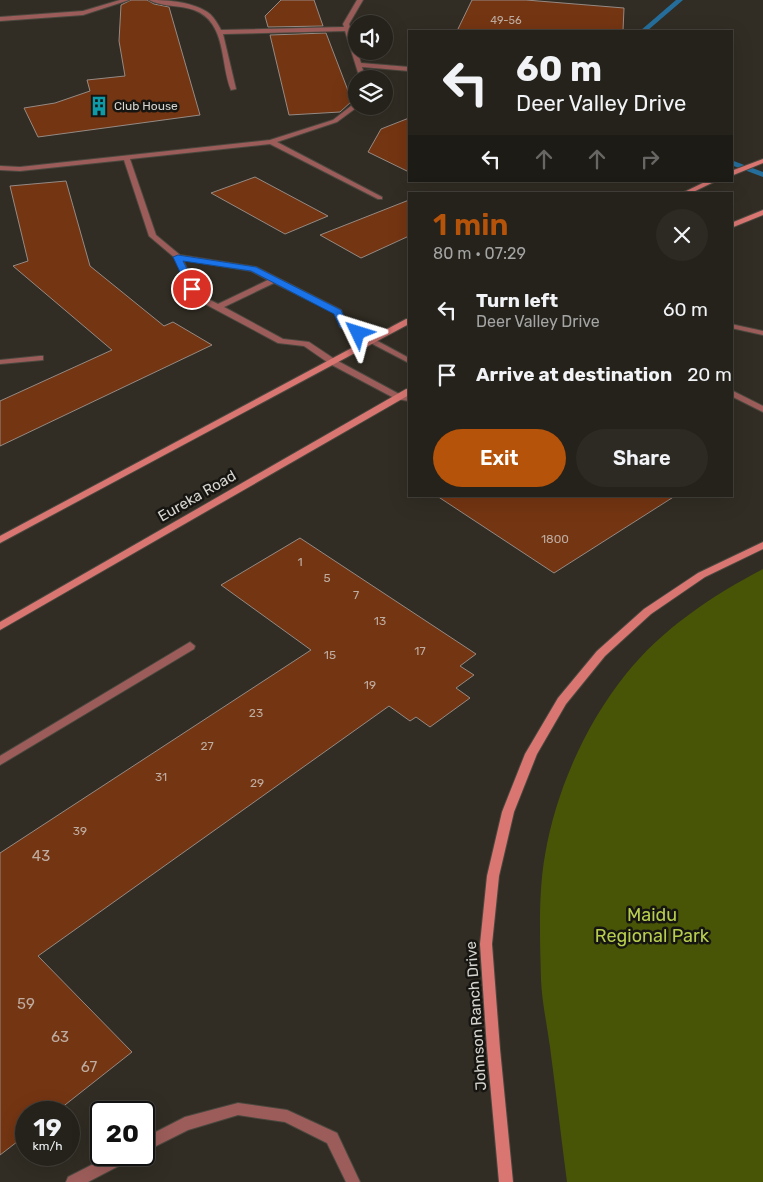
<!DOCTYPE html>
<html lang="en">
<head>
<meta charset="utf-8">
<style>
	:root { --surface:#25221b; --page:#2d2a24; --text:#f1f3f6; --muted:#a3a4a3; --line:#423f3a; --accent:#b45309 }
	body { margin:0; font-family:Rubik,sans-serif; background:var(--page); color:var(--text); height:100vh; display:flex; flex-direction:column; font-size:19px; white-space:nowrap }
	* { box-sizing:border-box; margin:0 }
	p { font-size:16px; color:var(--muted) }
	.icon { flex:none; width:28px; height:28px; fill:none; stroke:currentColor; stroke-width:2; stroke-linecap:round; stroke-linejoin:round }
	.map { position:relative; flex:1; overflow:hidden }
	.side { position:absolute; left:408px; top:192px; width:325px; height:305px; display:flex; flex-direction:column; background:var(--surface); border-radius:0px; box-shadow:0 5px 20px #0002,0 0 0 1px var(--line) }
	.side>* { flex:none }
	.top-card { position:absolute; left:408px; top:30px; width:325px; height:152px; border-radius:0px; box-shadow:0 5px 20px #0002,0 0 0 1px var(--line); background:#25221b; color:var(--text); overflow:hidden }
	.fabs { position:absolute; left:348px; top:15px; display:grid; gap:10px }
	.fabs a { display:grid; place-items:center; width:45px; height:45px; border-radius:50%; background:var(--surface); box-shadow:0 5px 20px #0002,0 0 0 1px var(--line); font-size:25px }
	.speed { position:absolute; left:15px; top:1101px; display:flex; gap:10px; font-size:25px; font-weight:700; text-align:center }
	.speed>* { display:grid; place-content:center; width:65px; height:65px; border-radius:50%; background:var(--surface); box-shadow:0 5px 20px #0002,0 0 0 1px var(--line); line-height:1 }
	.speed small { font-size:12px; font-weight:400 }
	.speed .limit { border:2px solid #111; border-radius:8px; background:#fff; color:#111 }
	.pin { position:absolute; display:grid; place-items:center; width:42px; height:42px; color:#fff; margin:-21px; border:2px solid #fff; border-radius:50%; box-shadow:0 1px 5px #0007 }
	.me { position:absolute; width:55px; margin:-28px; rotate:311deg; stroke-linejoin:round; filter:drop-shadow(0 0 4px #0008) }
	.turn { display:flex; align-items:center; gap:18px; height:105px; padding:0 25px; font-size:22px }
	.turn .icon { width:65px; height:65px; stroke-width:2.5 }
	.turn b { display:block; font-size:35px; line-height:42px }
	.lanes { display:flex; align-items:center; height:48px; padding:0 25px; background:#0003; justify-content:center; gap:25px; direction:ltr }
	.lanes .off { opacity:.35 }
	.round { display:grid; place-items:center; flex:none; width:52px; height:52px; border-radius:26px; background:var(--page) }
	.headline { display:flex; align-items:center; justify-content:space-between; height:85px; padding:0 25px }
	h1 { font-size:30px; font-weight:600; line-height:38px; color:var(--accent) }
	.button { display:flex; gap:10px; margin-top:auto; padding:10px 25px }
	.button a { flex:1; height:58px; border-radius:30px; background:var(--accent); color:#fff; font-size:20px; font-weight:600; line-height:58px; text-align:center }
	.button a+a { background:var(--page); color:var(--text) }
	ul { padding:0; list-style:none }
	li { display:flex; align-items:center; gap:15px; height:65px; padding:0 25px }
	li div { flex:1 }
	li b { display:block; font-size:19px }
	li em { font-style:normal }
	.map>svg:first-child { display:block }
	.green { fill:#495506 }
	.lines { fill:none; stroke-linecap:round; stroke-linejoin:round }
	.stream { fill:#256e9b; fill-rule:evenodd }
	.building { fill:#743512; stroke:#958a84 }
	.lane-casing { stroke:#4b483f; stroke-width:2 }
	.secondary-casing { stroke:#4b483f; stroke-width:2 }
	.lane { fill:#9c5d5a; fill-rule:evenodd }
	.secondary { fill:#da7672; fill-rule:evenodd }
	.route { fill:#1a73e8; stroke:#114b97 }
	.labels { text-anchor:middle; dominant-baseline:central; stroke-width:5; stroke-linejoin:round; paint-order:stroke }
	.far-number-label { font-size:11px; fill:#beaca0 }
	.far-poi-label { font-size:12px; fill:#d6d4cf; stroke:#171511; text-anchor:start }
	.number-label { font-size:12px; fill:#beaca0 }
	.street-label { font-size:15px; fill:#d6d4cf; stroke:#171511 }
	.near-number-label { font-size:15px; fill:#beaca0 }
	.near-park-label { font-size:18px; fill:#b6ce4d; stroke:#171511 }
</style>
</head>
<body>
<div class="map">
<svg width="763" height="1182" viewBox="0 0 763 1182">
	<rect width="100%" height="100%" fill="#312d24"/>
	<path class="green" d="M763 569V1182H567C561 1137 556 1092 550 1047 547 1025 542 1002 541 980 540 939 538 895 545 855 556 791 585 725 626 674 662 629 713 595 763 569Z"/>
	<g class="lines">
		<path class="stream" d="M676 0H683L647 31H640Z
			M731 160 763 172V177L731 165Z"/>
	</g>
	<path class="building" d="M131 0H147L154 4 169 7 200 115 38 137 24 108 55 103 90 91 87 80 125 76 119 41 121 5Z
		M281 0H314L323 26 268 27 265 16Z
		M472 0H526L624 8 623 31H457Z
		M326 33 352 101 340 112 289 115 270 35Z
		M409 118V172L368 152 381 129Z
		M255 177 328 216 285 234 211 193Z
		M66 181 90 266 164 326 173 322 212 345 0 446V401L112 350 13 266 28 261 10 186Z
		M409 200V236L361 258 320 235Z
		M437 496H675L554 573Z
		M300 538 476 654 460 666 474 675 456 688 470 698 430 727 416 717 410 721 389 706 38 956 132 1052 56 1112H26V1135L0 1155V853L311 650 221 585Z"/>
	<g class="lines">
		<defs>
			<path id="lane" d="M120 0H129L83 15 0 21V17L83 11Z
				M149 0C168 0 195 2 210 14 215 19 218 24 221 30L344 27 343 24 357 0H363L349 24 361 63 409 67V71L362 67 366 79H360L345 31 223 34 236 89 231 90C220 64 227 22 194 10 180 5 162 7 149 0Z
				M356 100 357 106 356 108 337 122 277 142 382 197V199H378L270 144 130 159 156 235 180 255 256 267 341 310 346 324 409 358V363L340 327 335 313 274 283 224 307 283 339 309 342 336 360 401 395H409V401L396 399 330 364 304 346 278 343 192 297 175 258 149 236 124 160 20 171 0 170V166L20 167 270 140 333 120 351 106 354 101ZM183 260 251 271 268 280 218 304 198 294Z
				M731 324 763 331V335L731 328Z
				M40 356H43V360L0 364V360Z
				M731 390 763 406V412L731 396Z
				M190 642 195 646 194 649 0 765V756Z
				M238 1103 287 1110 337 1133 360 1182H346L327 1143 285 1122 238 1115 188 1130 144 1152V1138L185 1117Z
				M111 1155H132L130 1160 88 1182H66L68 1177Z"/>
			<path id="secondary" d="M763 159V163L731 176V171Z
				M707 181H716L689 194H680Z
				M763 210V215L731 228V223Z
				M406 319H409V324L0 543V536Z
				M406 389H409V395L0 630V622Z
				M763 542V549L705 577 651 614 605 656 566 704 537 754 514 812 499 876 492 944 500 1049 513 1182H499L487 1049 480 944 487 876 502 812 525 754 558 698 597 651 644 609 698 573Z"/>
		</defs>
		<use href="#lane" class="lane-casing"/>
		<use href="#secondary" class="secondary-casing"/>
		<use href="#lane" class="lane"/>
		<use href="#secondary" class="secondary"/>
	</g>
	<path class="route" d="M178 255 256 267 341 310 347 324 362 333 355 335 340 327 334 314 251 271 183 261 197 289 189 291 173 257Z"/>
	<defs>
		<symbol id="building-bare" viewBox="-9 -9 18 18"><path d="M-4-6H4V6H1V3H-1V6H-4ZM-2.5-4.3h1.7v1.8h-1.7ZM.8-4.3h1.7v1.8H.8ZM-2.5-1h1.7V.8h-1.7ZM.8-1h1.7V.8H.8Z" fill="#0f9aa8" stroke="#171511" stroke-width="2.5" paint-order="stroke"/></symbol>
	</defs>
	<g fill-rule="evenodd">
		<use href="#building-bare" x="85" y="92" width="28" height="28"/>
	</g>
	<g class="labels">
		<g class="far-number-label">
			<text x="506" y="20">49-56</text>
		</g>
		<g class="far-poi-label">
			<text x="114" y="106">Club House</text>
		</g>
		<g class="number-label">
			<text x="555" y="539">1800</text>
			<text x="300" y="562">1</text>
			<text x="327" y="578">5</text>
			<text x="356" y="595">7</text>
			<text x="380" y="621">13</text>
			<text x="420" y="651">17</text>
			<text x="330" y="655">15</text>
			<text x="370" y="685">19</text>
			<text x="256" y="713">23</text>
			<text x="207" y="746">27</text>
			<text x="161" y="777">31</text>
			<text x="257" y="783">29</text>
			<text x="80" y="831">39</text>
		</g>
		<g class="street-label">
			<text transform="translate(197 496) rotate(-30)">Eureka Road</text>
			<text transform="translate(476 1016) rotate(-94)">Johnson Ranch Drive</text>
		</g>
		<g class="near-number-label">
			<text x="41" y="856">43</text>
			<text x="26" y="1004">59</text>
			<text x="60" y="1037">63</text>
			<text x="89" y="1067">67</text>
		</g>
		<g class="near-park-label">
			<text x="652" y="915">Maidu<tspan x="652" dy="21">Regional Park</tspan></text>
		</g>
	</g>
</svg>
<div class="fabs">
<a><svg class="icon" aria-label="sound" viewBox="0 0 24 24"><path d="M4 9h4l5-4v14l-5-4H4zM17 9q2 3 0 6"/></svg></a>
<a><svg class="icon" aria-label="layers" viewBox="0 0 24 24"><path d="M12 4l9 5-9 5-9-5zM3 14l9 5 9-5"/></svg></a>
</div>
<div class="speed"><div>19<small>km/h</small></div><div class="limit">20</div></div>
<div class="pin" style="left:192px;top:289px;background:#d93025"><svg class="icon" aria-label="arrive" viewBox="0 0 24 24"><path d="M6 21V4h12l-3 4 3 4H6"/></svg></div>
<svg class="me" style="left:358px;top:333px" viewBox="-20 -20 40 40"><path d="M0-17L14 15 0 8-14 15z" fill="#1a73e8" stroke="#fff" stroke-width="4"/></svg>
<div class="top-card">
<div class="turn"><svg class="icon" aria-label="left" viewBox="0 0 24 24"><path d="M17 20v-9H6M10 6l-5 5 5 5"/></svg><div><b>60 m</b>Deer Valley Drive</div></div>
<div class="lanes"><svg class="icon" aria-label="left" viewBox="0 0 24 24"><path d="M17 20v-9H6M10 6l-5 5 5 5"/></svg><svg class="icon off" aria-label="ahead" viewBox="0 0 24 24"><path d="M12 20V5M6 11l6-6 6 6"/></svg><svg class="icon off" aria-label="ahead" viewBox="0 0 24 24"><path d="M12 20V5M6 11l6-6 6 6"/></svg><svg class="icon off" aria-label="right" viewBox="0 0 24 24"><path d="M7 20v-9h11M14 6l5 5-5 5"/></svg></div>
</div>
<section class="side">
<div class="headline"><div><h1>1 min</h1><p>80 m · 07:29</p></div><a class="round"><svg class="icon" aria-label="close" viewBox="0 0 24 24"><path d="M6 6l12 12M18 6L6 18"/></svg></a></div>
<ul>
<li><svg class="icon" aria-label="left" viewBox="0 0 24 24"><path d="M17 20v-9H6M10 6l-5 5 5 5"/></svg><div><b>Turn left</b><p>Deer Valley Drive</p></div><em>60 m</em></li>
<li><svg class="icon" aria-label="arrive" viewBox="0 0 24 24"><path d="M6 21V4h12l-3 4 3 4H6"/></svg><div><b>Arrive at destination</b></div><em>20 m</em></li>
</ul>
<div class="button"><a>Exit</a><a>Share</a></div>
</section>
</div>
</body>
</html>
